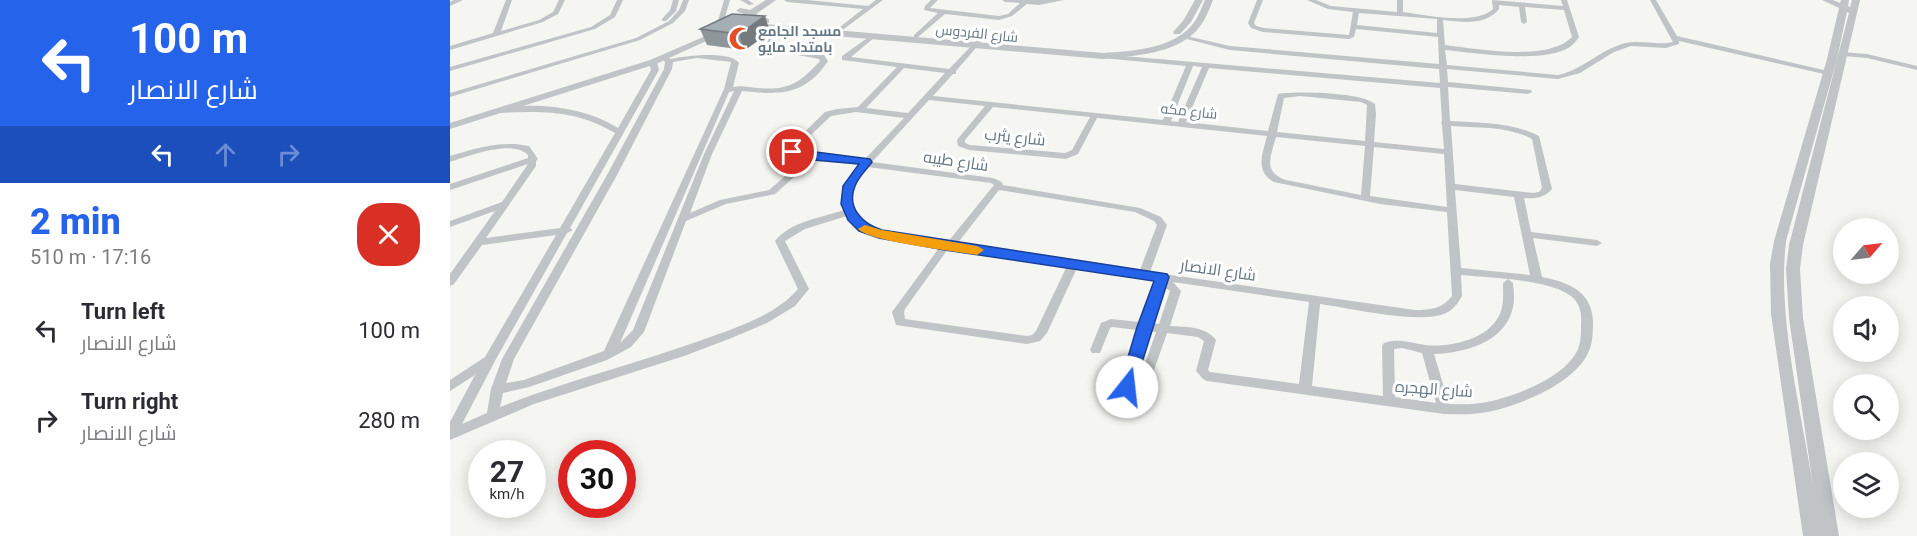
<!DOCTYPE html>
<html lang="en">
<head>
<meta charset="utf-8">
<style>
	:root { --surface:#fff; --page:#f2f2f3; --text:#2b2b33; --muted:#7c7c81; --accent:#2563eb }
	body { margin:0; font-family:Roboto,Cairo,sans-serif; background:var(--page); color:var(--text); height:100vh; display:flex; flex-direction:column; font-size:22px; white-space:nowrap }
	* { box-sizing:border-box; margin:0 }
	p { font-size:20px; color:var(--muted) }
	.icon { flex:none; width:33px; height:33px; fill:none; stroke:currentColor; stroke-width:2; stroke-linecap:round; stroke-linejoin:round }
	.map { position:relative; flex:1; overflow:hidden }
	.panel { display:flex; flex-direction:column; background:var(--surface); width:450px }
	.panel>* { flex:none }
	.banner { background:#2563eb; color:#fff; overflow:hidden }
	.needle { width:39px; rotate:62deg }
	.tools { position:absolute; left:1383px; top:218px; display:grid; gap:12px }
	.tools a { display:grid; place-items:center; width:66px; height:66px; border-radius:50%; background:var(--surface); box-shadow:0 3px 15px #0003; font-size:30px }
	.speed { position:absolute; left:18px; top:440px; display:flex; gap:12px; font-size:30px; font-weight:700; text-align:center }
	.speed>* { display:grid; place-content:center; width:78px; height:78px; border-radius:50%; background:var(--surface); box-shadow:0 3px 15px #0003; line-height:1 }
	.speed small { font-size:15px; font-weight:400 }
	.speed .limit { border:9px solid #d22; background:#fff; color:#111 }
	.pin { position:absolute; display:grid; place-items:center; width:51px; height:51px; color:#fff; margin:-26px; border:3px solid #fff; border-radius:50%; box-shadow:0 2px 6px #0007 }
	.me { position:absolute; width:66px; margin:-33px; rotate:16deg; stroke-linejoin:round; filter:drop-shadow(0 0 4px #0008) }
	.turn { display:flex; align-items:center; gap:21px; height:126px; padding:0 30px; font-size:27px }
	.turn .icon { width:78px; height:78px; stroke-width:2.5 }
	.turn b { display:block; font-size:42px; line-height:51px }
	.lanes { display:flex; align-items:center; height:57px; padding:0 30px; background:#0003; justify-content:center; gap:30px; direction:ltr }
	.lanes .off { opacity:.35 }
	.round { display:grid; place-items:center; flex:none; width:63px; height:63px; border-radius:24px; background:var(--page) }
	.headline { display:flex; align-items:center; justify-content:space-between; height:102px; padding:0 30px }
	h1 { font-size:36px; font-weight:800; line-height:45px; color:var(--accent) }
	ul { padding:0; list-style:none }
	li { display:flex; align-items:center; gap:18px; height:90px; padding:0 30px }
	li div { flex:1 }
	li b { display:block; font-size:22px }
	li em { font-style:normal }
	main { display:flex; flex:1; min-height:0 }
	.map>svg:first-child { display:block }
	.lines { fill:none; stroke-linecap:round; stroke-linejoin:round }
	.minor { fill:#c0c4c7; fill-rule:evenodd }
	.tertiary { fill:#c0c4c7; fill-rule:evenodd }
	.wall { fill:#8e969a }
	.shaded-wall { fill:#747a7d }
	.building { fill:#a5aeb3; stroke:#747a7d; stroke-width:1.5 }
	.route { fill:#2563eb; stroke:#184099; stroke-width:1.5 }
	.slow { fill:#f59e0b }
	.labels { text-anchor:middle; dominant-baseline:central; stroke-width:6; stroke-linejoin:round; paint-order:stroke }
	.far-poi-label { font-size:14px; font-weight:bold; fill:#647683; stroke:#fff; text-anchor:start }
	.far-street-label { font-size:14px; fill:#647683; stroke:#fff }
	.street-label { font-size:16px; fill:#647683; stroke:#fff }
</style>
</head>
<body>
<main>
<section class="panel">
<div class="banner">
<div class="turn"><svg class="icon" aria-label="left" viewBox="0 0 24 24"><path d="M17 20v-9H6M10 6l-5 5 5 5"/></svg><div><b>100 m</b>شارع الانصار</div></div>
<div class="lanes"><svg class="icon" aria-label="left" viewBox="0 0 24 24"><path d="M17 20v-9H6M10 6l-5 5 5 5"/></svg><svg class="icon off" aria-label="ahead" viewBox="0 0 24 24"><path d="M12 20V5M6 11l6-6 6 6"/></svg><svg class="icon off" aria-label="right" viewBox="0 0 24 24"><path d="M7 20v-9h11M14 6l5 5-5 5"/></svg></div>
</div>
<div class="headline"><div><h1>2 min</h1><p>510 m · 17:16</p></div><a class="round" style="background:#d93025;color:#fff"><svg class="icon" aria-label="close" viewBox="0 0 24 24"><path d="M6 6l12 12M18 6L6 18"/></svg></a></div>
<ul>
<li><svg class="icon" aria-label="left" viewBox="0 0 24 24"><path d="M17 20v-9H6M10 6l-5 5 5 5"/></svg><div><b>Turn left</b><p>شارع الانصار</p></div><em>100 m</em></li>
<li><svg class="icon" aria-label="right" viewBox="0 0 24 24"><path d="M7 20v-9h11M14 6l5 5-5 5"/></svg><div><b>Turn right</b><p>شارع الانصار</p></div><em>280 m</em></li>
</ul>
</section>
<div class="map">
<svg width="1467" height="536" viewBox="0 0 1467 536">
	<rect width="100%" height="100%" fill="#f5f5f2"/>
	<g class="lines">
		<path class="minor" d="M4 0H13L0 6V2Z
			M56 0H62L51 31 89 20 103 12 109 0H115L108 14 93 22 0 50V46L43 33Z
			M167 0H173L165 17 145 29 0 71V67L141 27 160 15Z
			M223 0H229L226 11 216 21H212V19L220 10Z
			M233 0H239L235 11 223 23 190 40 0 97V93L186 38 219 21 229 10Z
			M274 0H280L273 24 270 26 267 24Z
			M290 0H298L304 4 299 5Z
			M334 0H357L418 6 426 0H433L387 34 384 32 385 31 413 9 337 2Z
			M481 0H488L480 8 549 16 558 14 570 3 555 2 552 0H614L589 5 577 4 562 16 549 20 495 14 468 37H464V35L488 13 474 10 475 6Z
			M807 0H813L804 23 806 26 814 28 899 35 903 12 878 9 857 0H866L881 6 947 12V0H953V12C976 15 1025 26 1043 9L1042 0 1113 6 1111 0H1117L1129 37C1127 40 1123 45 1120 47 1094 64 1026 53 995 50L997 65 1108 75C1132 70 1149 51 1172 44 1189 39 1206 46 1223 42L1200 0H1206L1227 36 1378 71 1382 73 1378 75 1229 41V44L1216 48 1181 46 1164 52 1130 73 1108 79 997 69 998 82 1081 90 1082 92 1078 94 998 87 1000 121C1030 123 1062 122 1089 136L1102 189C1094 198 1085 199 1074 198L1081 232 1147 240 1152 243 1147 246 1083 238 1092 277C1117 282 1141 290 1143 320 1143 329 1143 342 1139 351 1125 385 1064 408 1031 413 1019 415 1006 414 994 414L757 381 753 379 746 371 754 341 748 337 717 333 697 390C689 395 677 396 671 387L687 330 662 327 660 328 650 353H642L640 350 651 323 661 319 690 322 706 280 627 268 597 333 590 341 577 344 446 325 442 312 489 248C457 244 419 241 397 216L355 229 335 241 359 289 345 306 317 323 279 339 234 356 84 404 0 440V422L25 375 0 391V380L35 357 106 235 32 245 4 284 0 286V274L45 211 0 227V221L52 202 78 164 0 190V184L78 158V155C62 139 19 156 0 162V156C26 148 52 140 79 146L88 159 86 161V166L36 238 110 228 165 133C126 110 92 111 48 113H45V109C86 102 132 106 168 128L201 70 199 62 203 60 207 62 209 70 120 228 123 230 117 233 46 359 12 424 37 413 41 389 52 359 157 175 214 69 215 62 211 58 212 56H218L220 59C234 56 280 50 289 63L283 87C291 85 299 87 307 88 338 91 350 83 370 61L369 59 310 48V46L336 26 338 27V29L318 46 374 55 378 61C355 96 329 95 292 91L262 154 240 213 270 200 319 190 355 159 343 155 336 150 375 112 387 109 408 107 447 67 392 60V56L423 34 425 35V37L401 57 499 69 527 40H531V42L506 71V74H503L483 96 713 120 736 66 653 58H650V54L990 83 989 69 780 50 729 37 732 35 780 46 989 64 988 37 906 29 904 37 899 39 813 32 801 28 798 23ZM1049 5 1069 7 1071 22 1074 24 1077 22 1075 7 1114 10 1122 37C1098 62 1028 49 995 45L993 20C1012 22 1036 26 1049 9ZM909 13 987 19V33L907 25ZM247 58 281 62 274 89 154 351 74 380 56 383 64 359 167 175 222 69 223 62ZM743 66 752 67 728 122 721 121ZM454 68 495 73 458 113 416 108ZM759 68 990 88 992 121 991 123 992 125 994 149 924 142 926 114 925 104C910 92 848 91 828 94L818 131 736 122ZM284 91 254 154 183 330 170 343 279 92ZM850 96 911 102 917 105 915 141 827 132 834 98ZM479 100 535 106 507 140 508 146 519 150 616 159 628 154 647 118 817 136C813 153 804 171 824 182L930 204 997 212 1002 296C992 309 980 310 965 310L700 272 717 225 711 217 690 208 553 185 552 182 543 178 422 162ZM543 107 640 117 622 150 615 153 520 145 515 143V140ZM406 112 454 118 415 159 367 156 346 149 381 116ZM1001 126C1028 128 1058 126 1082 139L1092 188 1089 192 1083 193 1005 184ZM826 137 915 146 911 195 836 180C812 172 821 156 826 137ZM924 147 994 154 997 207 920 196ZM363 160 410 165C396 180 392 190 394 210 371 218 341 221 325 241L348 289C325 316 285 328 252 340 185 364 116 381 50 407L53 393 79 387 157 360 181 347 194 332 236 221 276 204 325 194ZM418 167 541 183 544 185 497 243C458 238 363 228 418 167ZM549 190 685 212 704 221 707 225 690 270 507 244ZM1005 190 1064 197 1080 275 1011 268ZM498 249 617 266 586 331 582 335 577 336 455 319 454 312 455 309ZM1011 275C1041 278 1094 279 1118 294 1130 301 1132 313 1131 326 1131 334 1131 345 1126 353 1112 379 1059 399 1031 403 1020 405 1010 404 999 404L984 354C1013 353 1053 343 1062 311 1065 302 1064 292 1063 283L1058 279 1053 283C1053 292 1054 302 1051 311 1042 339 1000 348 975 345 960 343 949 338 934 343L932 346 933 396 862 386 870 304C900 308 970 325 996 313 1004 309 1008 303 1012 296ZM723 282 859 302 849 384 760 372 758 370 766 340C755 326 736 327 720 326L731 291ZM714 287 720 291 709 324 701 323ZM699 331 706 332 688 384 684 385ZM952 348 972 353 986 403 945 397 944 349Z
			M1391 52 1417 54 1467 66V70L1417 58 1394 56H1391Z"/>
		<path class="tertiary" d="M316 0H326L306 14 319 19V23L309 22 301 17 291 20 290 18 294 14 286 11 290 8 300 10Z
			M745 0H753L741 22 730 34H724L723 32 733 21Z
			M755 0H763C759 10 755 21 747 30 726 54 683 56 653 59L302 29 298 26 302 23 653 53C682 51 722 49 742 25 748 18 751 9 755 0Z
			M1372 0H1383L1390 3 1391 0H1399L1398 6 1400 7 1402 0H1410L1353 245 1350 269 1353 318 1389 536H1353L1321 314 1320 264 1324 241 1377 59 1389 8ZM1397 12 1399 13 1339 245 1336 269 1339 318 1363 486C1351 409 1327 318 1336 241L1387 59Z
			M267 31 274 33 206 64 0 129V123L200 60Z"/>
	</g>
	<path class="wall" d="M250 29 320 32 295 50 257 45Z"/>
	<path class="shaded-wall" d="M315 16 320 32 295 50 289 34Z"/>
	<path class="building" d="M282 14 315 16 289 34 250 29Z"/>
	<path class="route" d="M342 149 420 159 422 162C417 169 408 177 405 186 396 208 413 224 432 230L717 274 719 277 683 391H672L669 387 687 327 704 281 495 250 429 238 409 231 398 220 391 204 393 186 409 164 363 160 338 154 336 152Z"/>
	<path class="slow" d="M415 225 432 230 527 246 534 250 527 255C505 251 421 242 408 229Z"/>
	<defs>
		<symbol id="mosque-bare" viewBox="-9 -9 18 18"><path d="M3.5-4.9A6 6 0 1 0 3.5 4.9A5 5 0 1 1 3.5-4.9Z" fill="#e24e25" stroke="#fff" stroke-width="2.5" paint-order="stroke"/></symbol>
	</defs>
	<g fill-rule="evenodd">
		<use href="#mosque-bare" x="274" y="22" width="33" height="33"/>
	</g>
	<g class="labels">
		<g class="far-poi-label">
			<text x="308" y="31">مسجد الجامع<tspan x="308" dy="16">بامتداد مايو</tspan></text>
		</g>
		<g class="far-street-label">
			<text transform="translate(527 33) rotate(6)">شارع الفردوس</text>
			<text transform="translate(739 111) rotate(6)">شارع مكه</text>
		</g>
		<g class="street-label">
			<text transform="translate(565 137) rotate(6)">شارع يثرب</text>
			<text transform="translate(506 161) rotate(8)">شارع طيبه</text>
			<text transform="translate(768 270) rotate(8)">شارع الانصار</text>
			<text transform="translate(984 389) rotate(4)">شارع الهجره</text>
		</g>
	</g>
</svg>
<div class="tools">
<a><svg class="needle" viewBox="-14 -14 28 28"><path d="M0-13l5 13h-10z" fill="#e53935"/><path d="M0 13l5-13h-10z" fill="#7c7c81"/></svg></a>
<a><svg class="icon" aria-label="sound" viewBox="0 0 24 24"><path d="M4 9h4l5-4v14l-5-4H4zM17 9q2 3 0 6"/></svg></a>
<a><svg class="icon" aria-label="search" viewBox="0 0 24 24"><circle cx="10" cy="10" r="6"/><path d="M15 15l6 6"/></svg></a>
<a><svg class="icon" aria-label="layers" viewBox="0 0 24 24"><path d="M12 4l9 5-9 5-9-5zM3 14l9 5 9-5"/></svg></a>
</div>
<div class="speed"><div>27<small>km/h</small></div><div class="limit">30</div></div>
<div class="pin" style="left:342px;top:152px;background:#d93025"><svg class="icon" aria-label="arrive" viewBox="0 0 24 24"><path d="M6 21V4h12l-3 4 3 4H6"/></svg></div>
<svg class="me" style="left:677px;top:387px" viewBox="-20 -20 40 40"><circle r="19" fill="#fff"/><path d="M0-13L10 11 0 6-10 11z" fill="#2563eb"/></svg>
</div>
</main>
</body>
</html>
